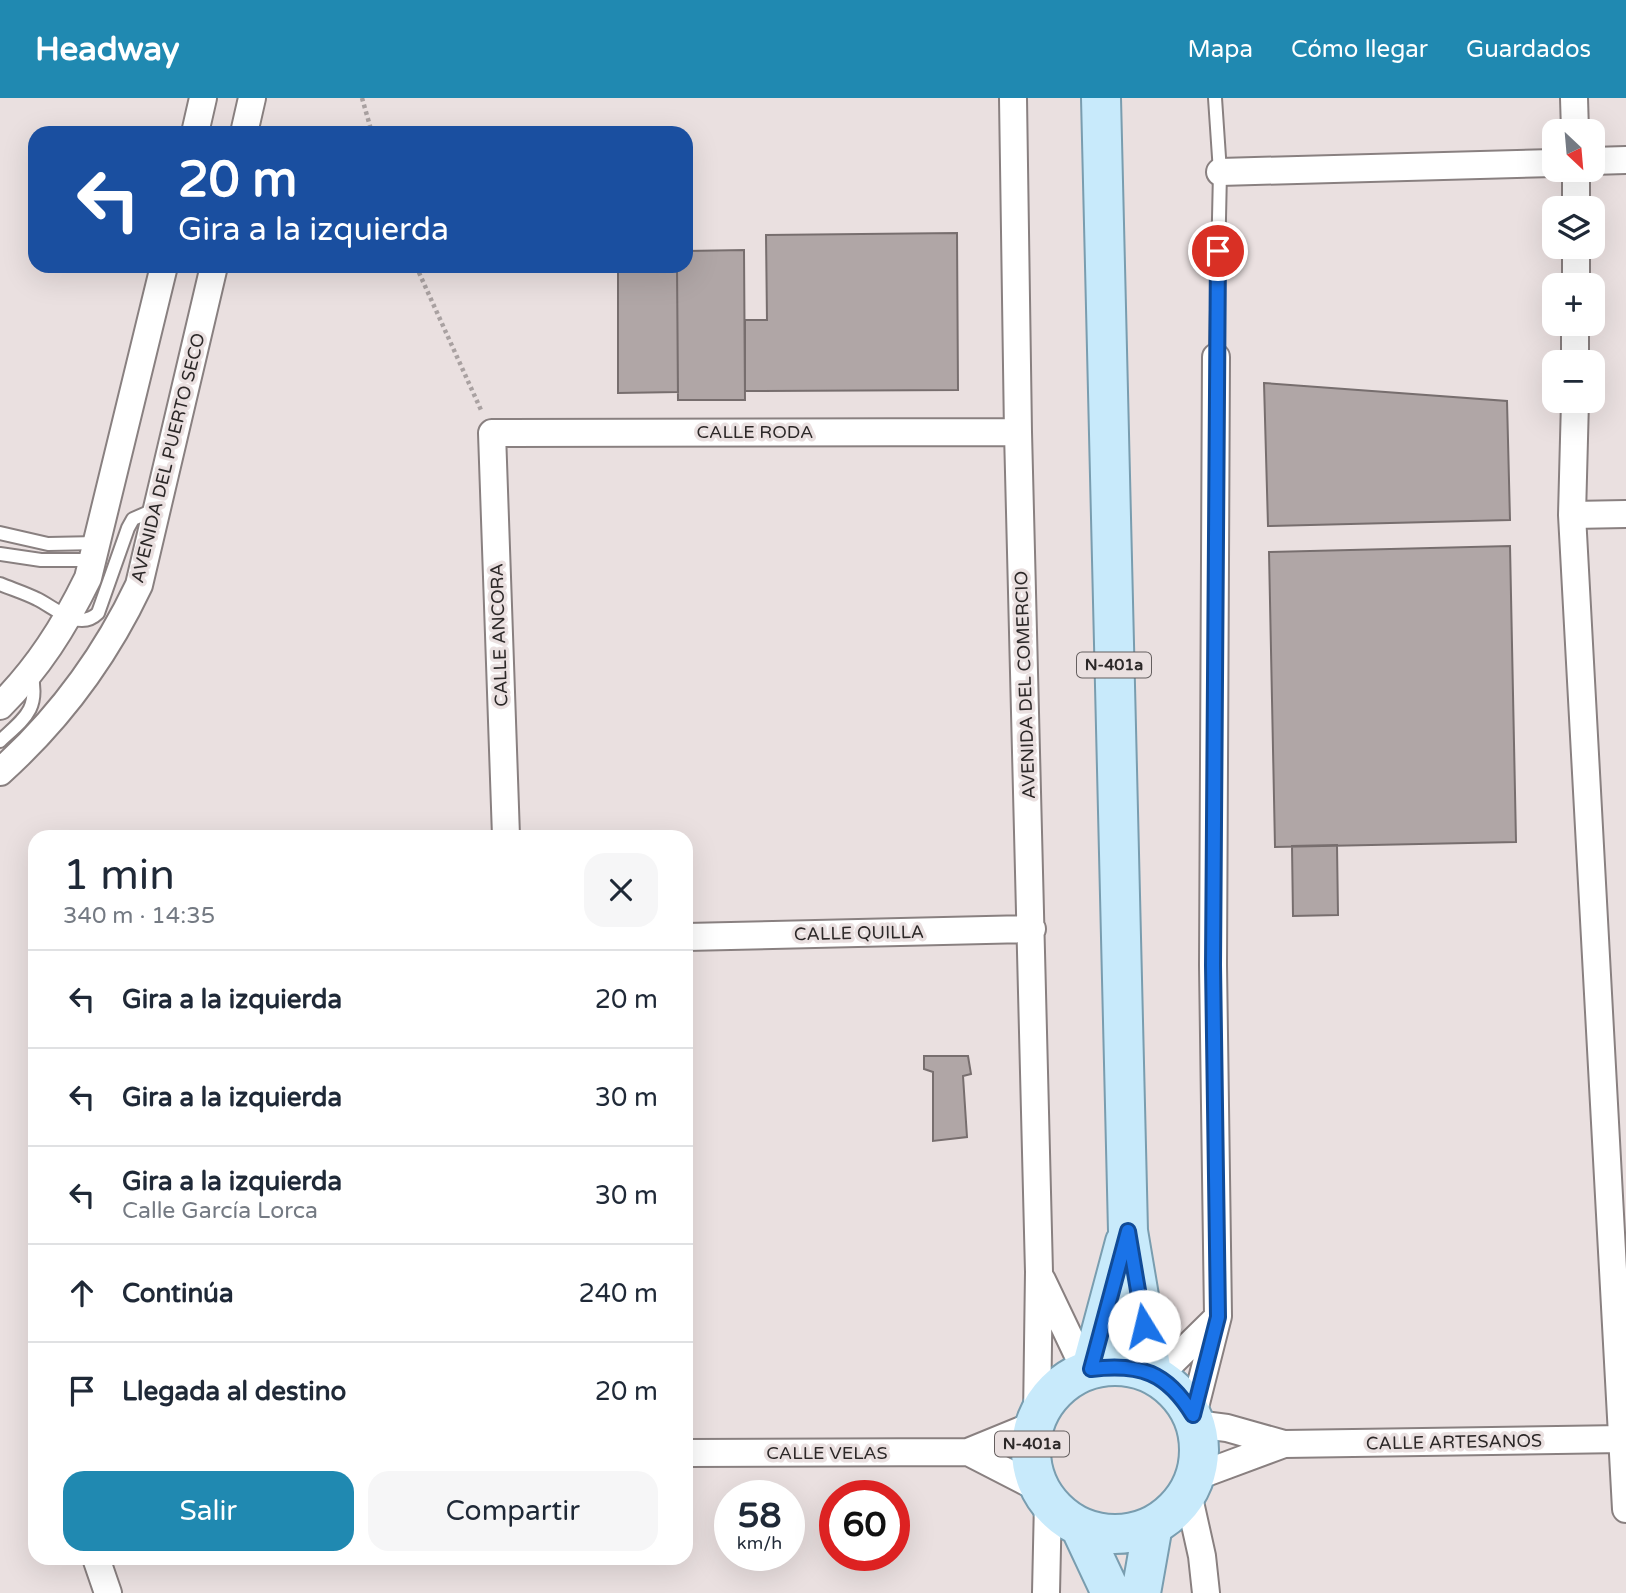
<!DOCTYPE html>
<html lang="es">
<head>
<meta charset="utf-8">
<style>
	:root { --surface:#fff; --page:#f6f6f7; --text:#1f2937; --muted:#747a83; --line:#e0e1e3; --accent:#2089b1 }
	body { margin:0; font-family:"Varela Round",sans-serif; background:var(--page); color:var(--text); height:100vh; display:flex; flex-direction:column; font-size:26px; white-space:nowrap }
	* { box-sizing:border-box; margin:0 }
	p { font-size:23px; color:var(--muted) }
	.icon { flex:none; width:38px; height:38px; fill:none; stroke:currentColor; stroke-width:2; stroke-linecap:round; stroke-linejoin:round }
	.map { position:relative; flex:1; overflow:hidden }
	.details { position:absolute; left:28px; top:732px; width:665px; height:735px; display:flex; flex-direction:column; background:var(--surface); border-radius:21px; box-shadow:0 7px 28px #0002 }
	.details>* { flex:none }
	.top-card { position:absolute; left:28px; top:28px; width:665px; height:147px; border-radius:21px; box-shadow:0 7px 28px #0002; background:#1a4fa0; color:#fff; overflow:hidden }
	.needle { width:46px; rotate:154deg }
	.tools { position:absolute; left:1542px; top:21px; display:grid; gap:14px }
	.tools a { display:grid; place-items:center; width:63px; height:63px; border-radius:14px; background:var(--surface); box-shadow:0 7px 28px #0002; font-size:35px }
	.speed { position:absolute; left:714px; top:1382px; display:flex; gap:14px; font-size:35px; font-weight:700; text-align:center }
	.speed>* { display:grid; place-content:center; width:91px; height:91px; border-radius:50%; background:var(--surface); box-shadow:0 7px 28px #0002; line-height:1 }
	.speed small { font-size:18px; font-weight:400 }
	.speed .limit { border:10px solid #d22; background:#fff; color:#111 }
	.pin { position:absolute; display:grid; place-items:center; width:60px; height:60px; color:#fff; margin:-30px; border:4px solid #fff; border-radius:50%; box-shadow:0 2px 7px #0007 }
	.me { position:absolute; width:77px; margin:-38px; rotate:351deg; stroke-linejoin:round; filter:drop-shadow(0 0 5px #0008) }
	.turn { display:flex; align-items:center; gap:24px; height:147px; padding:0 35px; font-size:32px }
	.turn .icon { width:91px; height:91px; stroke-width:2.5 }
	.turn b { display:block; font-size:49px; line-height:60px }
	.round { display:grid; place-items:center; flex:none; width:74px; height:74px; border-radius:21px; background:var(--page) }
	.head { display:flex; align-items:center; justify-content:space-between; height:119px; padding:0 35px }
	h1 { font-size:42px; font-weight:600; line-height:52px }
	.button { display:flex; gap:14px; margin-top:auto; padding:14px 35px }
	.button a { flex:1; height:80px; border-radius:21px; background:var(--accent); color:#fff; font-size:28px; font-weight:600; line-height:80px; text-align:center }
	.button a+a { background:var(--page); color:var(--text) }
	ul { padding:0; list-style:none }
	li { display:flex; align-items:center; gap:21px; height:98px; padding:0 35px; border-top:2px solid var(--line) }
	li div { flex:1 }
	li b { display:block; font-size:26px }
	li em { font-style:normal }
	header { display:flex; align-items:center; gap:42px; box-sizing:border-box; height:98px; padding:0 35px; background:var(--accent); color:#fff }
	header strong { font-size:33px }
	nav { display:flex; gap:38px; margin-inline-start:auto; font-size:24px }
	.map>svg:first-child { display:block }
	.building { fill:#b0a6a6; stroke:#776e6e; stroke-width:2 }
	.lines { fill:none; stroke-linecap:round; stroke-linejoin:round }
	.lane-casing { stroke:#898080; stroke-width:16 }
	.street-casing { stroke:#898080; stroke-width:30 }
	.primary-casing { stroke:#799daf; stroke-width:42 }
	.path { stroke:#a9a1a1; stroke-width:4.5; stroke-dasharray:3.5 3.5; stroke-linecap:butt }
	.lane { stroke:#fff; stroke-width:12 }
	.street { stroke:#fff; stroke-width:26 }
	.primary { stroke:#c8eafb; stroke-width:38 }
	.route-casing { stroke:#114b97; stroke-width:18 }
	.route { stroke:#1a73e8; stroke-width:12 }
	.labels { text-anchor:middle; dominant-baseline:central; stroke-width:7; stroke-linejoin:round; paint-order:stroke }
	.shield { fill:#eae0e0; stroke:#655f5f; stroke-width:2 }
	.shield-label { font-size:16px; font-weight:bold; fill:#2c2828 }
	.street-label { font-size:18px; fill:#2c2828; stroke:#eae0e0 }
</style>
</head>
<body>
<header>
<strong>Headway</strong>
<nav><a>Mapa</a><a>Cómo llegar</a><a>Guardados</a></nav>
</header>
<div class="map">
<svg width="1626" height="1495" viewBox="0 0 1626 1495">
	<rect width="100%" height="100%" fill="#eae0e0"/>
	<path class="building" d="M957 135 958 292 745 293V222H767L766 137Z
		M744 152 745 302H678L677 168H686V153Z
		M618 168H677L678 294 618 295Z
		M1264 285 1507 303 1510 422 1268 428Z
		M1510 448 1516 744 1275 749 1269 454Z
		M1337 747 1338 817 1293 818 1292 748Z
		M924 958H968L971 976 963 978 967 1039 933 1043V974L924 971Z"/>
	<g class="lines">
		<defs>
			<path id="lane" d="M1215 0 1220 74 1216 259
				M0 435 48 446 98 445
				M0 456 41 462H93
				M0 486C12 491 25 495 37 501 54 509 79 534 98 515L128 430 133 421 156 411
				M0 643C25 620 40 611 31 575"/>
			<path id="street" d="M1013 0 1018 334 1039 1174 1037 1319
				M1574 0 1575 33
				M195 35 203 0
				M244 35 252 0
				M1592 63 1626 62
				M1220 74 1554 65
				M1576 110V72
				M1576 187V149
				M1575 264V226
				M1575 303 1572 417 1626 1411
				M1572 417 1626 416
				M0 608C38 570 64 529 88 480L164 168
				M0 674C59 621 105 559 139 487L214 168
				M506 738 492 335 1018 334
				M686 839 1032 831
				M1042 1182 1085 1272
				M1158 1278 1217 1220
				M1193 1317 1218 1218 1213 867 1216 259
				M1196 1326 1227 1330 1284 1346 1623 1341
				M968 1354 1040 1391
				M686 1355 968 1354 1034 1327
				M1195 1379 1284 1346
				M1188 1395 1202 1458 1206 1495
				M96 1460 108 1495
				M1046 1495 1048 1403"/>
			<path id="primary" d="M1101 0 1128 1133 1152 1275
				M1031 1352a84 84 0 1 1 168 0a84 84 0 1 1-168 0Z
				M1091 1271 1125 1144
				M1080 1429 1111 1495
				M1141 1495 1153 1427"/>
		</defs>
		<use href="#lane" class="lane-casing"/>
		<use href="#street" class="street-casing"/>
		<use href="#primary" class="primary-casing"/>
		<path class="path" d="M362 0 372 35
			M416 168 481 312"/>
		<use href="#lane" class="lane"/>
		<use href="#street" class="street"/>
		<use href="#primary" class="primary"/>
	</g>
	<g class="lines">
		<defs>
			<path id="route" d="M1144 1228 1128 1133 1091 1271C1140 1265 1167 1274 1193 1317L1218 1219 1213 867 1218 153"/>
		</defs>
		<use href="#route" class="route-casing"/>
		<use href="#route" class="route"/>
	</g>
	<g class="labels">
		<g class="shield">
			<rect x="1077" y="554.5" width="74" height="25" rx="5"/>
			<rect x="995" y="1333.5" width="74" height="25" rx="5"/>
		</g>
		<g class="shield-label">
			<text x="1114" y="567">N-401a</text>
			<text x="1032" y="1346">N-401a</text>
		</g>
		<g class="street-label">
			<text x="755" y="334">CALLE RODA</text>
			<text transform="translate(168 360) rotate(-76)">AVENIDA DEL PUERTO SECO</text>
			<text transform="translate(499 537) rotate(-92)">CALLE ANCORA</text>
			<text transform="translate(1025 587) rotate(-92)">AVENIDA DEL COMERCIO</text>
			<text transform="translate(859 835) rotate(-1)">CALLE QUILLA</text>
			<text transform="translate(1454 1344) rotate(-1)">CALLE ARTESANOS</text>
			<text x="827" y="1355">CALLE VELAS</text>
		</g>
	</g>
</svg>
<div class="tools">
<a><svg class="needle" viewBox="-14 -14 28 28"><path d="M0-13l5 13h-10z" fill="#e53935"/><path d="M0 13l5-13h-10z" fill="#747a83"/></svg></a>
<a><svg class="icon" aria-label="layers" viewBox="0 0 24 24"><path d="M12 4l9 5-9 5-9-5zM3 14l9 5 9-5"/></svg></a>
<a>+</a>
<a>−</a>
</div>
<div class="speed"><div>58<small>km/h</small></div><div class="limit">60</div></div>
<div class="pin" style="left:1218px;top:153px;background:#d93025"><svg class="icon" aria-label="arrive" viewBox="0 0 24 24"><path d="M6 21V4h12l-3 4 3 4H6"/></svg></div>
<svg class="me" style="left:1144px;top:1228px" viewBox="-20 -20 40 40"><circle r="19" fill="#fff"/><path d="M0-13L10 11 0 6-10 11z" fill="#1a73e8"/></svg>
<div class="top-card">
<div class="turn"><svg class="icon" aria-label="left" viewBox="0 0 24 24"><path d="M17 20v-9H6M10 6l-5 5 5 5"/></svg><div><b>20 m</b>Gira a la izquierda</div></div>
</div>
<section class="details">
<div class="head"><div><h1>1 min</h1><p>340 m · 14:35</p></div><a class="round"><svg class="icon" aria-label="close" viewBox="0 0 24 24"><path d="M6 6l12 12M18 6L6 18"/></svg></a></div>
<ul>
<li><svg class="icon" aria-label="left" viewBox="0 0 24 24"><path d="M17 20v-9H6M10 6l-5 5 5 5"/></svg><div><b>Gira a la izquierda</b></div><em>20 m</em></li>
<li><svg class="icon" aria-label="left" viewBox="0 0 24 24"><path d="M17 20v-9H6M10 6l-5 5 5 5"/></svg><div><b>Gira a la izquierda</b></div><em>30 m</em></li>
<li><svg class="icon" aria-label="left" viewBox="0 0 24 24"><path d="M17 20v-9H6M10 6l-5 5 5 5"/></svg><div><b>Gira a la izquierda</b><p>Calle García Lorca</p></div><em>30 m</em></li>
<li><svg class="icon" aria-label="ahead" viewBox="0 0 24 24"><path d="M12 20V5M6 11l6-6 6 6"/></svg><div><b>Continúa</b></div><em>240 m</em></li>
<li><svg class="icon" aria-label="arrive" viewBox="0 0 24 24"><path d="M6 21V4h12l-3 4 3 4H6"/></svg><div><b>Llegada al destino</b></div><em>20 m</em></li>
</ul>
<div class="button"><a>Salir</a><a>Compartir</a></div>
</section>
</div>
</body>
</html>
